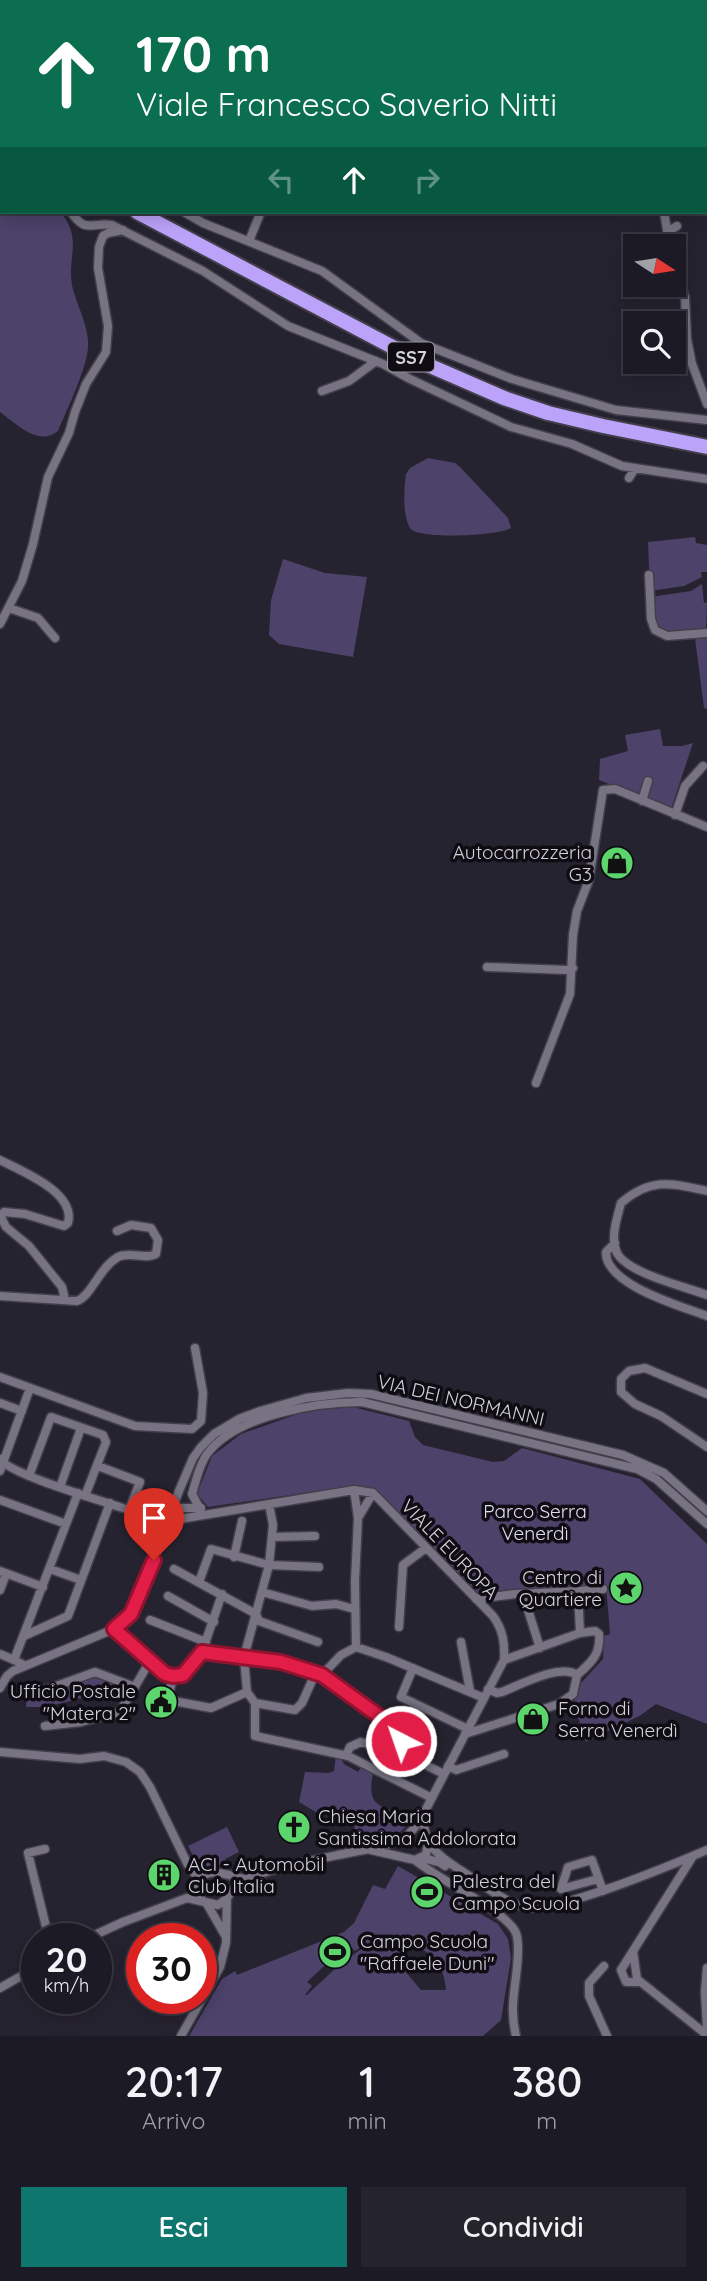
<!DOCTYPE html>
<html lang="it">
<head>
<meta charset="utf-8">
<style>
	:root { --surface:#1c1a24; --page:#25232c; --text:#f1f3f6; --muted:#a0a1a6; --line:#3a3841; --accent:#0f766e }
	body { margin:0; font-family:Quicksand,sans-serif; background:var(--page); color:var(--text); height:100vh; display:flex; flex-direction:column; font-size:26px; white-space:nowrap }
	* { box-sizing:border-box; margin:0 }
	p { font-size:23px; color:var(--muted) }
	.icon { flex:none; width:38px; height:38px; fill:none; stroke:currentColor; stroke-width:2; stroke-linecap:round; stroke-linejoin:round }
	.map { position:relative; height:2036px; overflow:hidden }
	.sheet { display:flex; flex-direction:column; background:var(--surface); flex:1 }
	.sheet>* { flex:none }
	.banner { position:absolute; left:0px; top:0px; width:707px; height:214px; box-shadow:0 4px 18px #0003,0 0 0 2px var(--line); background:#0b6e4f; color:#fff; overflow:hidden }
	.needle { width:46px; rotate:102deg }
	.controls { position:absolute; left:623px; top:234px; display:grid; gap:14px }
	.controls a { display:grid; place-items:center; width:63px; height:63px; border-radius:0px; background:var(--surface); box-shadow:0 4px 18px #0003,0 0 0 2px var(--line); font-size:35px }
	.speed { position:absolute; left:21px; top:1923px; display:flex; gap:14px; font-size:35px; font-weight:700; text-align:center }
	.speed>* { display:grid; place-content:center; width:91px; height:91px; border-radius:50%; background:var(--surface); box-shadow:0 4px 18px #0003,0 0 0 2px var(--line); line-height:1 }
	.speed small { font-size:18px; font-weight:400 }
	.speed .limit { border:10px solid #d22; background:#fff; color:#111 }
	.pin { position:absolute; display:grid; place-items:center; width:60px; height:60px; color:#fff; margin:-72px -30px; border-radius:50% 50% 50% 0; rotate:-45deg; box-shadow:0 0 7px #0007 }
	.pin .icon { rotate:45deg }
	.me { position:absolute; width:77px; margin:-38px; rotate:319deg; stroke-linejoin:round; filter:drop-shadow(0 0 5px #0008) }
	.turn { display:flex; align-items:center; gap:24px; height:147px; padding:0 21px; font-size:32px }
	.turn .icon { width:91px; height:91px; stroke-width:2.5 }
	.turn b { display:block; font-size:49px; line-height:60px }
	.lanes { display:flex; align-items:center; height:66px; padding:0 21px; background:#0003; justify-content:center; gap:35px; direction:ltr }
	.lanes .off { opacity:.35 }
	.eta { display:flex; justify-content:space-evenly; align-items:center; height:119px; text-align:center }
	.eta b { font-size:42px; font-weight:600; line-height:49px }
	.button { display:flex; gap:14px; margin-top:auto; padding:14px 21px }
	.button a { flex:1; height:80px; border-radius:0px; background:var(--accent); color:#fff; font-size:28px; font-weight:600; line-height:80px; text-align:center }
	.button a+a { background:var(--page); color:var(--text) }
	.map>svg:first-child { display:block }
	.green { fill:#4d426a; fill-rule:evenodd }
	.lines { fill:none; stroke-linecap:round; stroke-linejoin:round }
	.street-casing { stroke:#423f4b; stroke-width:11 }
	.highway-casing { stroke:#423f4b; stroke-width:18 }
	.street { stroke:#777383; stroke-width:8 }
	.highway { stroke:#bba3f9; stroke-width:14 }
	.route-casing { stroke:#92132f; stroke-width:18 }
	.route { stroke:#e11d48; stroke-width:12 }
	.labels { text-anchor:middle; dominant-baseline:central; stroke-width:7; stroke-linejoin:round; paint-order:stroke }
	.shield { fill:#0f0d13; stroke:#99979f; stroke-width:2 }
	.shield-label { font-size:18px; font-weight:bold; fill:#d4d2db }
	.poi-label { font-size:19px; fill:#d4d2db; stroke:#0f0d13; text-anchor:start }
	.street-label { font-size:19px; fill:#d4d2db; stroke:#0f0d13 }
	.park-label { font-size:19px; fill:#e1ddf1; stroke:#0f0d13 }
</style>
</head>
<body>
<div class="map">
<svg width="707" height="2036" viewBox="0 0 707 2036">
	<rect width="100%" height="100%" fill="#262330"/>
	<path class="green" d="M0 187 2 212H60C83 237 67 258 72 285 76 304 90 328 88 348 86 371 67 409 58 431 38 447 17 424 0 412Z
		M428 458 455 463 460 467 508 518 511 528C500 536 417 540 410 528 402 514 404 489 406 474L410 468Z
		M695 537 696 543 707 545V572H701L702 577 684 586 650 591 648 542Z
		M283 559 325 573 367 577 353 657 279 644 269 635 271 600Z
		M702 584 704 603 707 602 706 633 667 636 655 630 650 597 691 591Z
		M707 636V709L704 708 695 638Z
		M660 729 663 746H682L693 743 671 809 599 780 600 759 628 751 625 735Z
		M353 1407 409 1421 415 1437 423 1445 493 1462 504 1461 522 1448 640 1479 707 1544V1724L656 1704 641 1715 586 1742 573 1702 578 1695 581 1683 603 1659 604 1636 610 1634 606 1585 479 1594 375 1489 353 1486 208 1507 197 1494 212 1456 241 1434 306 1411Z
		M94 1676 128 1688 123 1698 98 1694 46 1707H26L27 1694 44 1693Z
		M336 1755 340 1757 344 1764 358 1772 361 1767 373 1773C365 1812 386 1805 411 1818 400 1842 373 1843 349 1847L348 1841 355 1840 354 1816 319 1814 299 1802 305 1772 328 1773 334 1771Z
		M227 1827 239 1852 225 1859 226 1862 217 1866 216 1864 201 1871 188 1846Z
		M398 1866 498 1924 508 1939 511 1958 501 2020 483 2036H189L222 1979 235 1971 237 1975 344 1932 354 1923 373 1885 385 1889ZM366 1943 367 1945 340 1964 307 1995H305L312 1986 307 1982 337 1954 340 1957 352 1948 355 1951ZM407 1944C432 1950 444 1965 446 1990H421L404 1970Z"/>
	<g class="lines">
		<defs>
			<path id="street" d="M622 0V2
				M691 0V2
				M705 63H707
				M705 83 707 71
				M0 119 2 117
				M0 183 2 185
				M71 212C86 234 90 222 112 225L203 271 288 326 383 364 408 378 511 427 572 444 622 466 707 479
				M184 212 203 223 322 271 421 343 512 379 616 410 707 420
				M664 212 670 247
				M667 232 677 226
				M249 241 260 214
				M674 264 685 297 687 339 692 364 707 404
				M322 391 349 381 376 361
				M629 478 635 468
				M649 575 651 619 655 630 667 636 707 633
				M9 608 38 618 55 638
				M0 624 22 581 33 544 48 477 69 433 75 412 86 384 106 352 108 326 98 268 99 247 103 236 108 233 123 230
				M642 801 648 781
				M675 815 685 786 703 766
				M487 967 567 970 573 968
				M536 1083 570 994 573 935 577 911 589 880 603 790 615 789 707 827
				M0 1160C21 1171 76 1192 68 1223L64 1226 25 1214 4 1212 1 1217 6 1227 29 1246 62 1287 64 1295 63 1300
				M707 1191C671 1183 651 1177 621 1203 617 1218 610 1238 617 1253 627 1273 686 1287 707 1295
				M615 1243 606 1252C605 1285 681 1306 707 1316
				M0 1296 77 1301C92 1295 99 1268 118 1257 130 1251 145 1260 156 1254L158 1240 151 1228 131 1225 117 1231
				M0 1377 135 1426 192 1429 201 1421 203 1393 195 1348
				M707 1394 645 1368 629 1371 621 1379V1392L635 1404 661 1416 707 1447
				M0 1403 22 1411
				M0 1459C10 1475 107 1502 129 1510L140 1482 98 1466
				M0 1471 30 1388
				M29 1476 51 1417 103 1435 106 1442 85 1496
				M60 1487 81 1428
				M354 1490 358 1518 373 1493
				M0 1500 66 1524
				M199 1507 192 1494C196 1481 199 1465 207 1454 236 1415 317 1402 362 1402L637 1469 656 1479 707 1524
				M174 1508H201
				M272 1537 315 1536
				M234 1557 242 1521
				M50 1569 81 1580
				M174 1569 256 1614 259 1621 318 1642
				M0 1571 43 1587
				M199 1582 211 1549 269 1565 319 1567
				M0 1590 6 1574
				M578 1591 603 1589
				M262 1592 312 1606 336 1604 354 1609
				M523 1594 540 1648
				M168 1596 214 1622
				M476 1599 515 1594 578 1591 580 1633
				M150 1620 206 1642
				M399 1627 403 1565 426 1548
				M114 1629 165 1674 173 1676 183 1675 202 1652 222 1594
				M24 1636 68 1616 110 1503
				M461 1642 470 1691
				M356 1647 386 1657 484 1698
				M356 1647 355 1581 358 1518
				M202 1652 280 1662 322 1675 341 1655 356 1647
				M0 1654 14 1660
				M504 1660 580 1633 595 1631 599 1634C601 1654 591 1663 577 1675
				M24 1665 14 1660 78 1493
				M413 1668 401 1697 468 1729
				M322 1675 397 1729 401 1741V1753
				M173 1676 168 1700 211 1708 247 1692 255 1703
				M0 1688 7 1676 13 1671 114 1629 131 1614 137 1604 179 1491 193 1458 201 1447 214 1434 239 1419 260 1411 306 1398 348 1393 371 1394 623 1455 664 1473 707 1511
				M488 1689 497 1693 502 1692C520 1685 560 1663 577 1675
				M30 1690 48 1689 95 1672 135 1687
				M247 1692 244 1657 269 1565 273 1525 269 1504
				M255 1703V1736L348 1756 432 1798
				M255 1703 295 1710 302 1703 315 1674
				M45 1726 81 1722 120 1712 150 1661
				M465 1734 559 1704 573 1694 577 1675
				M0 1752 80 1759 104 1756 126 1762 140 1772 150 1787 188 1865 195 1874 203 1876
				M346 1755 350 1747 361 1742 401 1753 444 1774
				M448 1766 456 1770 504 1754
				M424 1817C422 1845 439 1856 460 1870 478 1881 505 1903 525 1907 555 1914 674 1864 707 1850
				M45 1849 28 1853 49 1939
				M371 1850 415 1860 426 1855 428 1843
				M693 1856 633 1951 637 1979 707 2035
				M422 1858 439 1862 445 1866
				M415 1860C437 1879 508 1912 516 1933 518 1938 518 1945 518 1950 518 1981 508 2004 516 2036
				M598 1879 561 1889 568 1867 592 1860 603 1891
				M202 1900C198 1895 196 1890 198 1884 204 1863 231 1877 245 1879
				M207 1904 226 1937
				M86 1939 123 1922 187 1898 218 1905C233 1897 230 1885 249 1878 281 1866 314 1860 348 1853 364 1850 384 1847 400 1840 411 1835 417 1824 424 1813L504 1660C505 1643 503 1630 493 1616L373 1493 354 1490 180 1519 168 1524
				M633 1951 621 1970 626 1982H640
				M604 1966 589 1983V1996L607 2036
				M707 1968 705 1992 707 2028
				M0 1988 37 1967
				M181 2036 220 1967 226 1943 227 1899"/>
			<path id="highway" d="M0 150H2
				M137 212 421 362 504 398 548 413 603 426 707 447"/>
		</defs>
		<use href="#street" class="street-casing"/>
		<use href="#highway" class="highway-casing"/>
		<use href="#street" class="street"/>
		<use href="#highway" class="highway"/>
	</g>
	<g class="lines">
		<defs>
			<path id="route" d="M154 1560 131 1614 114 1629 165 1674 173 1676 183 1675 202 1652 281 1662 322 1675 397 1729 401 1741"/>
		</defs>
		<use href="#route" class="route-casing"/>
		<use href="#route" class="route"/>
	</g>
	<defs>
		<symbol id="shop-disc" viewBox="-11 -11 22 22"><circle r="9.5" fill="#5cd56d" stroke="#0f0d13"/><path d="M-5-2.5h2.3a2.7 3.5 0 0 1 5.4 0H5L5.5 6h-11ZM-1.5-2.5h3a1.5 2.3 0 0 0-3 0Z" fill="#111"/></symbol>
		<symbol id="sight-disc" viewBox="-11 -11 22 22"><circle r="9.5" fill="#5cd56d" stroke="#0f0d13"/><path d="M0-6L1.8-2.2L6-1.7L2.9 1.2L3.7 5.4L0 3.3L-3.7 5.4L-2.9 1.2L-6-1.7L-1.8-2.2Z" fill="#111"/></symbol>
		<symbol id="civic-disc" viewBox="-11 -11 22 22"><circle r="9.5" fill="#5cd56d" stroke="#0f0d13"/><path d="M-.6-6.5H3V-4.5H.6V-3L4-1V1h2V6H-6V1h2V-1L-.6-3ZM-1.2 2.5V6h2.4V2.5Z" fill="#111"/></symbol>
		<symbol id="church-disc" viewBox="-11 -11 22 22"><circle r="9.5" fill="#5cd56d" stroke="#0f0d13"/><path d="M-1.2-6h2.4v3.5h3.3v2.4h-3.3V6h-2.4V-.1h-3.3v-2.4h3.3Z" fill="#111"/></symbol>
		<symbol id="building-disc" viewBox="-11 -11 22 22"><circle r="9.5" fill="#5cd56d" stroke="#0f0d13"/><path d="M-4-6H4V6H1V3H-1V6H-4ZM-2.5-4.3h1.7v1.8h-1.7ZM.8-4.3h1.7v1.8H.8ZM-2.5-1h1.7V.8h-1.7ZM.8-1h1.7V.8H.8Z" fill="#111"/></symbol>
		<symbol id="stadium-disc" viewBox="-11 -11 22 22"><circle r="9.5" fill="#5cd56d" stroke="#0f0d13"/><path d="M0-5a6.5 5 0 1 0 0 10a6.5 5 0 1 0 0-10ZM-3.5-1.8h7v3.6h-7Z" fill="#111"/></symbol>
	</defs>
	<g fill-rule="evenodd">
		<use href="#shop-disc" x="598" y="844" width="38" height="38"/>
		<use href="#sight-disc" x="607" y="1569" width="38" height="38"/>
		<use href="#civic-disc" x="142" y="1683" width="38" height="38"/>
		<use href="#shop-disc" x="514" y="1700" width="38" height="38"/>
		<use href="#church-disc" x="275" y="1808" width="38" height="38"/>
		<use href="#building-disc" x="145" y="1856" width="38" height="38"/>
		<use href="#stadium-disc" x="408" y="1873" width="38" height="38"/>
		<use href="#stadium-disc" x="316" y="1933" width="38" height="38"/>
	</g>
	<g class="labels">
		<rect class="shield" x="388" y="342.5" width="46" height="29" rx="5"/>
		<g class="shield-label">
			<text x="411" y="357">SS7</text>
		</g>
		<g class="poi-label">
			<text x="592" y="852" text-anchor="end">Autocarrozzeria<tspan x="592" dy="22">G3</tspan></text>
			<text x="602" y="1577" text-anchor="end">Centro di<tspan x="602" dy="22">Quartiere</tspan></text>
			<text x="136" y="1691" text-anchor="end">Ufficio Postale<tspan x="136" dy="22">"Matera 2"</tspan></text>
			<text x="558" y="1708">Forno di<tspan x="558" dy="22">Serra Venerdì</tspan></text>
			<text x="318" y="1816">Chiesa Maria<tspan x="318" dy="22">Santissima Addolorata</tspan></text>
			<text x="188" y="1864">ACI - Automobil<tspan x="188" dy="22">Club Italia</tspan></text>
			<text x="452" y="1881">Palestra del<tspan x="452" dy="22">Campo Scuola</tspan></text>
			<text x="360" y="1941">Campo Scuola<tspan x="360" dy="22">"Raffaele Duni"</tspan></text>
		</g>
		<g class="street-label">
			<text transform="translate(461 1400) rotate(13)">VIA DEI NORMANNI</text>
			<text transform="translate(450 1549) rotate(46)">VIALE EUROPA</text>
		</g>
		<g class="park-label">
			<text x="535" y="1511">Parco Serra<tspan x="535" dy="22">Venerdì</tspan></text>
		</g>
	</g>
</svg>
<div class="controls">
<a><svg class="needle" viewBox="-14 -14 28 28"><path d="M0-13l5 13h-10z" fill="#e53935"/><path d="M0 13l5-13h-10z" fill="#a0a1a6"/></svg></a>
<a><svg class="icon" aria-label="search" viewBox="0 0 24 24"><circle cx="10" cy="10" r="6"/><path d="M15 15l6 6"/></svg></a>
</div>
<div class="speed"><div>20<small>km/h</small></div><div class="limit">30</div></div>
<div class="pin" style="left:154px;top:1560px;background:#d93025"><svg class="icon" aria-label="arrive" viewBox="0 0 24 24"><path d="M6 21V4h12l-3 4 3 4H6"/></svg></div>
<svg class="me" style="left:401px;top:1741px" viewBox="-20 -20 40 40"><circle r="17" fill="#e11d48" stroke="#fff" stroke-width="3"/><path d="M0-11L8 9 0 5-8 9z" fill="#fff"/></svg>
<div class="banner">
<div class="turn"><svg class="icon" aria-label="ahead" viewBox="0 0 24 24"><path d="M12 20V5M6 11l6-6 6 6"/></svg><div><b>170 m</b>Viale Francesco Saverio Nitti</div></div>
<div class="lanes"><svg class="icon off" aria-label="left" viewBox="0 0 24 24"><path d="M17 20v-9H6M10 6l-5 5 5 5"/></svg><svg class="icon" aria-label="ahead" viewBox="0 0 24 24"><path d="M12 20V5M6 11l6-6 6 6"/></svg><svg class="icon off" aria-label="right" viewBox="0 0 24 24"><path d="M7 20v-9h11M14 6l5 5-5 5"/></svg></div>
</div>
</div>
<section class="sheet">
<div class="eta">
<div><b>20:17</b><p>Arrivo</p></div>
<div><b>1</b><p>min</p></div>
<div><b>380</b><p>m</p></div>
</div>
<div class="button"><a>Esci</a><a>Condividi</a></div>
</section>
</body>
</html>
